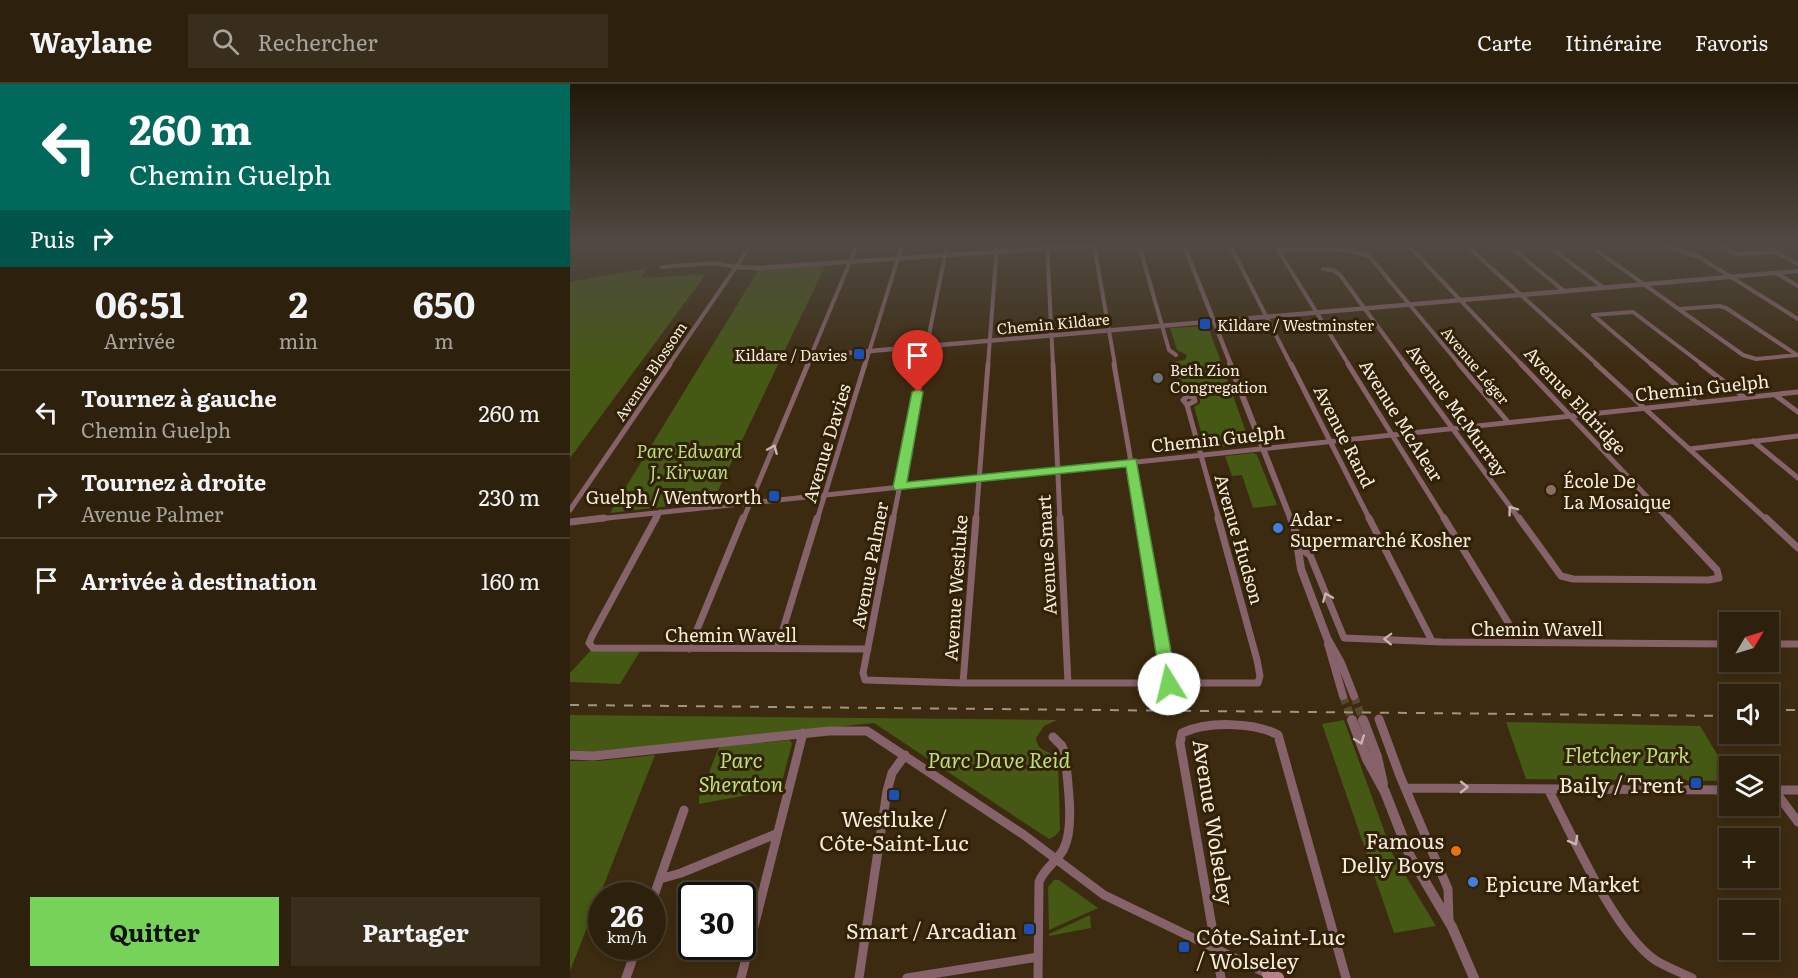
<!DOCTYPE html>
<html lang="fr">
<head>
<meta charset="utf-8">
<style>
	:root { --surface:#2d200d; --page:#392d1b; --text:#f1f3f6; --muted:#a7a39d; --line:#483e2e; --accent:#77d259 }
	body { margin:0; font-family:Literata,serif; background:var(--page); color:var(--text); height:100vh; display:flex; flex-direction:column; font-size:22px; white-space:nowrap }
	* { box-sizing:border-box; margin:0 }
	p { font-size:20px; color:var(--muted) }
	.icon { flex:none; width:33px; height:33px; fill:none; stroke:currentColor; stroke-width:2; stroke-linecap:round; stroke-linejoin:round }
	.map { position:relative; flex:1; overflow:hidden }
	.drawer { display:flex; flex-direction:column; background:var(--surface); width:570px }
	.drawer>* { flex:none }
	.top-card { background:#00695c; color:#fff; overflow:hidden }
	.needle { width:39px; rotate:52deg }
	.buttons { position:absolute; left:1149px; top:528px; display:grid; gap:12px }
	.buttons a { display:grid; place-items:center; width:60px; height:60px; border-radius:0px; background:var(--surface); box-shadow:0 3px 9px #0003,0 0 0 2px var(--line); font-size:30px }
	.speed { position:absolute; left:18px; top:798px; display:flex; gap:12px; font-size:30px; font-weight:700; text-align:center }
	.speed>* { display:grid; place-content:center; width:78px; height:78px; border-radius:50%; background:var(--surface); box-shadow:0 3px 9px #0003,0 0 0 2px var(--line); line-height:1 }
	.speed small { font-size:15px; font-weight:400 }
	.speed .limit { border:3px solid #111; border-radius:9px; background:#fff; color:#111 }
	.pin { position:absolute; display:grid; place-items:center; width:51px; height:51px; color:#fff; margin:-62px -26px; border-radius:50% 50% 50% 0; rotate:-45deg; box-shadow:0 0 6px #0007 }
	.pin .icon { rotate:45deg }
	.me { position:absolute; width:66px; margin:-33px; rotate:351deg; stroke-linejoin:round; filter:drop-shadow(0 0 4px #0008) }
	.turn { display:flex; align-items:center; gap:21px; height:126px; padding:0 30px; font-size:27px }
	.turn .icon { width:78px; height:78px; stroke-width:2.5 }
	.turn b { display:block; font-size:42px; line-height:51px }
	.then { display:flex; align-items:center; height:57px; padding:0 30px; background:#0003; gap:12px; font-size:22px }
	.eta { display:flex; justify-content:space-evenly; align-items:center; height:102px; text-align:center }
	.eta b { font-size:36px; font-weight:700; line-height:42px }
	.cta { display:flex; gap:12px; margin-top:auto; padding:12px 30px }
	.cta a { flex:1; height:69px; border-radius:0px; background:var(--accent); color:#111; font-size:24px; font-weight:700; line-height:69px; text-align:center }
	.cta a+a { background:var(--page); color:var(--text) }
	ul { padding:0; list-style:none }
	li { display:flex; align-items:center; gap:18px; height:84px; padding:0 30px; border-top:2px solid var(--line) }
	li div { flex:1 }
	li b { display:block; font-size:22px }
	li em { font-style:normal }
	header { display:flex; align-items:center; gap:36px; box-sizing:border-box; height:84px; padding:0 30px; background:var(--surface); border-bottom:2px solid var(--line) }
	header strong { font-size:28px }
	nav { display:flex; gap:33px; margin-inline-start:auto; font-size:21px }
	.search { width:420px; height:54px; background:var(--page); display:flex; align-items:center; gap:15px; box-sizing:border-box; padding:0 21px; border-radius:0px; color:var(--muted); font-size:22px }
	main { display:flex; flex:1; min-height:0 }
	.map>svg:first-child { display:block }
	.green { fill:#455814 }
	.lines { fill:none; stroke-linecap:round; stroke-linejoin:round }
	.tertiary-tunnel { stroke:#58482f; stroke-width:8; stroke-dasharray:8 4; stroke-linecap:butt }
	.minor-far3 { stroke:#86626a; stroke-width:4 }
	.minor-far2 { stroke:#86626a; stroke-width:5 }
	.minor-far1 { stroke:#86626a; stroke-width:7 }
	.minor { stroke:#86626a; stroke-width:9 }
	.tertiary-far3 { stroke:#86626a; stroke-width:4.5 }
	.tertiary-far2 { stroke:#86626a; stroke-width:6 }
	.tertiary-far1 { stroke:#86626a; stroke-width:8 }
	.tertiary { stroke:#86626a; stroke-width:10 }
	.secondary { stroke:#b77f8c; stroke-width:12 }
	.rail { stroke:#a19480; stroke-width:2; stroke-dasharray:9 9; stroke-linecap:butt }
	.oneway { stroke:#c9b4ae }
	.route { fill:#77d259; stroke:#4d883a; stroke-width:1.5 }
	.transit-dot { fill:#1a4fb4; stroke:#312107; stroke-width:2 }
	.worship-dot { fill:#6b7280; stroke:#312107; stroke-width:2 }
	.education-dot { fill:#8d6e63; stroke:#312107; stroke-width:2 }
	.shop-dot { fill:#3f7fe0; stroke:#312107; stroke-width:2 }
	.food-dot { fill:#e8710a; stroke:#312107; stroke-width:2 }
	.labels { text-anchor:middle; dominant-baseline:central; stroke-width:6; stroke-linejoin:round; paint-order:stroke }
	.far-street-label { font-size:15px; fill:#f6ebdc; stroke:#312107 }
	.far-poi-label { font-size:15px; fill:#f6ebdc; stroke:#312107; text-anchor:start }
	.street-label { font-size:18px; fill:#f6ebdc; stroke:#312107 }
	.park-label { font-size:18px; font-style:italic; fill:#bddf79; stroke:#312107 }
	.poi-label { font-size:18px; fill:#f6ebdc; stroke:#312107; text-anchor:start }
	.near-park-label { font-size:21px; font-style:italic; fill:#bddf79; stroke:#312107 }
	.near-poi-label { font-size:21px; fill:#f6ebdc; stroke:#312107; text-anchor:end }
	.near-street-label { font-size:21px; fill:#f6ebdc; stroke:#312107 }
</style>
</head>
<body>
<header>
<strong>Waylane</strong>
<div class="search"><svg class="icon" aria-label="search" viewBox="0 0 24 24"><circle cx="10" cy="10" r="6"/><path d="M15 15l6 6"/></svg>Rechercher</div>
<nav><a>Carte</a><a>Itinéraire</a><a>Favoris</a></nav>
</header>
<main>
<section class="drawer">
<div class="top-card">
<div class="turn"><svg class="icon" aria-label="left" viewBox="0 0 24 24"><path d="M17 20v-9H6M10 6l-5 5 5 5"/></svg><div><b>260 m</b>Chemin Guelph</div></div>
<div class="then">Puis<svg class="icon" aria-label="right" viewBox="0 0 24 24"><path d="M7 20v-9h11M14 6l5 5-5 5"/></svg></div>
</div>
<div class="eta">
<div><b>06:51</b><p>Arrivée</p></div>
<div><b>2</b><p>min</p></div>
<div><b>650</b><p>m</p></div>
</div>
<ul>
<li><svg class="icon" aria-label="left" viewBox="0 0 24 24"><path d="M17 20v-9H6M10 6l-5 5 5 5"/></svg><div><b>Tournez à gauche</b><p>Chemin Guelph</p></div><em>260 m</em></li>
<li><svg class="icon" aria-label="right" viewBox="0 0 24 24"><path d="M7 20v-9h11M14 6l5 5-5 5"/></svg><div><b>Tournez à droite</b><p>Avenue Palmer</p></div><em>230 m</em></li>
<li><svg class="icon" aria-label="arrive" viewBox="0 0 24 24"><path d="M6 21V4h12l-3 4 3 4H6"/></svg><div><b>Arrivée à destination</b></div><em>160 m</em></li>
</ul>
<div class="cta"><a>Quitter</a><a>Partager</a></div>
</section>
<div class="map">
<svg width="1228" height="894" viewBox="0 0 1228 894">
	<rect width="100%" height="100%" fill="#3c2b11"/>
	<path class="green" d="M256 180 143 417 40 429 189 185Z
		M78 184 71 194 136 190 0 374V198Z
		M638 242 680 359 636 365 624 323 630 319V315L610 304 603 278 615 276 617 271 607 266 600 244Z
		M684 369 687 371 707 421 683 424 672 391 662 392 655 372Z
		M23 564H72L50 600 0 598V589Z
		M0 631 487 636 474 642 466 654C468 670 480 665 488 675L490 746 485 752 479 755 304 639 21 668 0 666Z
		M774 636 823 771 866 842 824 849 752 640Z
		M936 638 1130 642 1159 690V697L956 695Z
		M220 656 222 660 210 705 129 720V714L149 663Z
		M85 671 0 887V677H28Z
		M484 796H489L528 824 479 846 478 803Z
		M520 831 521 844 479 852V850Z"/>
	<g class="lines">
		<path class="tertiary-tunnel" d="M773 612 782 636
			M784 612 793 636"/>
		<path class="minor-far3" d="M477 161 483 281
			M524 161 545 281
			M569 161 599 266 606 271
			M660 161 721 281
			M705 161 779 281
			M838 161 952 281
			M896 161 1028 281
			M938 161 994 207
			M977 161 1034 204
			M1019 161 1173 271 1186 275 1227 271
			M1092 161 1129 173 1228 235
			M1148 161 1167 170 1205 168
			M1193 161 1228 180
			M708 165 778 166 799 172 890 281
			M92 183 144 179 166 183
			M753 185 763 186 770 191 836 281
			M1206 189 1228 202
			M1110 225 1149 222 1156 224 1227 271
			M99 281 181 161
			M237 281 287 161
			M295 281 332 161
			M353 281 377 161
			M418 281 427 161
			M1082 281 1023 231 1063 228 1133 281"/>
		<path class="minor-far2" d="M483 280 490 436
			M544 280 571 436
			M721 280 800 436
			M778 280 875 436
			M835 280 950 436
			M889 280 938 338
			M951 280 1099 436
			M1026 280 1197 436
			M1081 280 1127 319
			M1131 280 1174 313
			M1205 311 1228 328
			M618 312 624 314 625 317 617 321 613 316Z
			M617 321 649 436
			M1183 357 1228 394
			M1119 365 1228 352
			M0 426 100 280
			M19 436 1228 308
			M86 436 90 428
			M173 436 238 280
			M247 436 295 280
			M323 436 354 280
			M406 436 418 280"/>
		<path class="minor-far1" d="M86 434 22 552 19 559 23 564 298 565
			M323 434 293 589 295 596 393 599H688L690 592 687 576 648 434
			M490 434 498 599
			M571 434 599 600
			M799 434 862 557
			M874 434 950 558
			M949 434 991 492 1003 495 1139 496 1149 494 1147 486 1098 434
			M1196 434 1228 464
			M0 438 34 434
			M727 463 740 471 774 554 872 558 1160 560
			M1198 560H1228
			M119 565 173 434
			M207 565 247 434
			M393 599 406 434"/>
		<path class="minor" d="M809 635 830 692 878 805 879 837
			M0 671 23 672 259 647H297L454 751 534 811 698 890
			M835 704 1160 706
			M978 705C1003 752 1043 846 1085 876 1096 883 1110 888 1122 894
			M1198 706H1228
			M1204 706 1228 738
			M90 795 111 789 206 750
			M82 817 114 726
			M56 894 67 862
			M171 894 233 649
			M289 894 317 707 322 689 335 671
			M337 894 468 873
			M468 894 469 798C474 784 488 777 494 764 505 742 497 695 495 670L492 662 483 653
			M651 894 610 659 612 649C637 637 684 638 708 651L776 894"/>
		<path class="tertiary-far3" d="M614 161 661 281
			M166 183 190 184 524 161
			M242 272 1228 187"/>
		<path class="tertiary-far2" d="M660 280 721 436"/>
		<path class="tertiary-far1" d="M721 434 725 445 731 485 757 554 771 579 784 612
			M758 560 773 612"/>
		<path class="tertiary" d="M782 636 797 675 815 708 840 772 882 843 904 894
			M793 636 807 673 813 700"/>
		<path class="secondary" d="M698 890 708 894"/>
		<path class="rail" d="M0 621 1160 632
			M1198 626H1228"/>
	</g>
	<defs><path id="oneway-chevron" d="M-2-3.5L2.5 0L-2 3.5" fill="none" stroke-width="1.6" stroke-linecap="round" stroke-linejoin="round" transform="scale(1.5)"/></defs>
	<g class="oneway">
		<use href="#oneway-chevron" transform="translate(203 365) rotate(-67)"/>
		<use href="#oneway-chevron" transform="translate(942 426) rotate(-126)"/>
		<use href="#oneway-chevron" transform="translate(757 513) rotate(-112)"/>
		<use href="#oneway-chevron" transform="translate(818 555) rotate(-178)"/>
		<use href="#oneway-chevron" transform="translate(790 656) rotate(70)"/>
		<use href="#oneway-chevron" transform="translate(894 703)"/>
		<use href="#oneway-chevron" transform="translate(1004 757) rotate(61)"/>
	</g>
	<linearGradient id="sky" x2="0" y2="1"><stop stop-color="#211809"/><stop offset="0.56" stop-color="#504a43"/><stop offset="1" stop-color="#504a43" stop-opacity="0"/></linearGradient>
	<rect width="1228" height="286" fill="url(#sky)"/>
	<path class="route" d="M348 305 353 308 337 398 566 375 607 600 605 605 599 607 593 605 591 600 556 383 325 406 323 403 342 308Z"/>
	<g class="transit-dot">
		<rect x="629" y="234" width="12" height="12" rx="3"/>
		<rect x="283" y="264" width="12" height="12" rx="3"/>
		<rect x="198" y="406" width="12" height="12" rx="3"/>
		<rect x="1120" y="693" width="12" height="12" rx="3"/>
		<rect x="318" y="705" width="12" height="12" rx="3"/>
		<rect x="453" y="839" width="12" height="12" rx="3"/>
		<rect x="608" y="857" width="12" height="12" rx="3"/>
	</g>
	<circle class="worship-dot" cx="588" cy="294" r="6"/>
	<circle class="education-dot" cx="981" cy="406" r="6"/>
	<g class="shop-dot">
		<circle cx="708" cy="444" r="6"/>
		<circle cx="903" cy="798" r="6"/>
	</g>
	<circle class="food-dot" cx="886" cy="767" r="6"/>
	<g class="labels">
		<g class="far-street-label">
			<text transform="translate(483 239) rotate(-5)">Chemin Kildare</text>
			<text transform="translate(906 281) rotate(50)">Avenue Léger</text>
			<text transform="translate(80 287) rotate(-56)">Avenue Blossom</text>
		</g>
		<g class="far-poi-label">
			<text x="647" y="240">Kildare / Westminster</text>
			<text x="277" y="270" text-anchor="end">Kildare / Davies</text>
			<text x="600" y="285">Beth Zion<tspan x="600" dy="17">Congregation</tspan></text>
		</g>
		<g class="street-label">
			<text transform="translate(1132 303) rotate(-6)">Chemin Guelph</text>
			<text transform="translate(1006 316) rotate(47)">Avenue Eldridge</text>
			<text transform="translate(888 326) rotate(54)">Avenue McMurray</text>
			<text transform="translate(832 336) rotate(58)">Avenue McAlear</text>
			<text transform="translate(775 352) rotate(63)">Avenue Rand</text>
			<text transform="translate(648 354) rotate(-6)">Chemin Guelph</text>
			<text transform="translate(256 359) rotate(-73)">Avenue Davies</text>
			<text transform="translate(670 455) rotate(74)">Avenue Hudson</text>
			<text transform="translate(476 471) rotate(-93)">Avenue Smart</text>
			<text transform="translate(299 481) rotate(-79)">Avenue Palmer</text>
			<text transform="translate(385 504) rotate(-86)">Avenue Westluke</text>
			<text x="967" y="544">Chemin Wavell</text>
			<text x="161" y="550">Chemin Wavell</text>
		</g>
		<g class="park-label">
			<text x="119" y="366">Parc Edward<tspan x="119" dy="21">J. Kirwan</tspan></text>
		</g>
		<g class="poi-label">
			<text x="993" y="396">École De<tspan x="993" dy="21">La Mosaique</tspan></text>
			<text x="192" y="412" text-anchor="end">Guelph / Wentworth</text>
			<text x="720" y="434">Adar -<tspan x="720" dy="21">Supermarché Kosher</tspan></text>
		</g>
		<g class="near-park-label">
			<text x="1057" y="669">Fletcher Park</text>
			<text x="171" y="674">Parc<tspan x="171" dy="24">Sheraton</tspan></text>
			<text x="429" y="674">Parc Dave Reid</text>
		</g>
		<g class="near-poi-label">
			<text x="1114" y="699">Baily / Trent</text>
			<text x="324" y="733" text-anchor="middle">Westluke /<tspan x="324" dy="24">Côte-Saint-Luc</tspan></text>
			<text x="874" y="755">Famous<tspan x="874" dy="24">Delly Boys</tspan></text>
			<text x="915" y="798" text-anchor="start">Epicure Market</text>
			<text x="447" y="845">Smart / Arcadian</text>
			<text x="626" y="851" text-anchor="start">Côte-Saint-Luc<tspan x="626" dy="24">/ Wolseley</tspan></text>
		</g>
		<g class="near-street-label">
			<text transform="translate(645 738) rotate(81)">Avenue Wolseley</text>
		</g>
	</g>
</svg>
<div class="buttons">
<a><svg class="needle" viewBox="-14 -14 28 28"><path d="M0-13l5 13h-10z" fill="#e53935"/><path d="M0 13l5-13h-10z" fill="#a7a39d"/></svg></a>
<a><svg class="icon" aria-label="sound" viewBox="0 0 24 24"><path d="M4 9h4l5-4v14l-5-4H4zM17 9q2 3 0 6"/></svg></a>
<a><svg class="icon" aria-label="layers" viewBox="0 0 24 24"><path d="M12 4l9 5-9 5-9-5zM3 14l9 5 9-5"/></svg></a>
<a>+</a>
<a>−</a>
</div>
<div class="speed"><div>26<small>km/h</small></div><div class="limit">30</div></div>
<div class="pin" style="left:348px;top:308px;background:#d93025"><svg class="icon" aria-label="arrive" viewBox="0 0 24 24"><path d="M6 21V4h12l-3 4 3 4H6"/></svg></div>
<svg class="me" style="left:599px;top:600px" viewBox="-20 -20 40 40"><circle r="19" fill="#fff"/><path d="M0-13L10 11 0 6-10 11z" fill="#77d259"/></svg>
</div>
</main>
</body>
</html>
